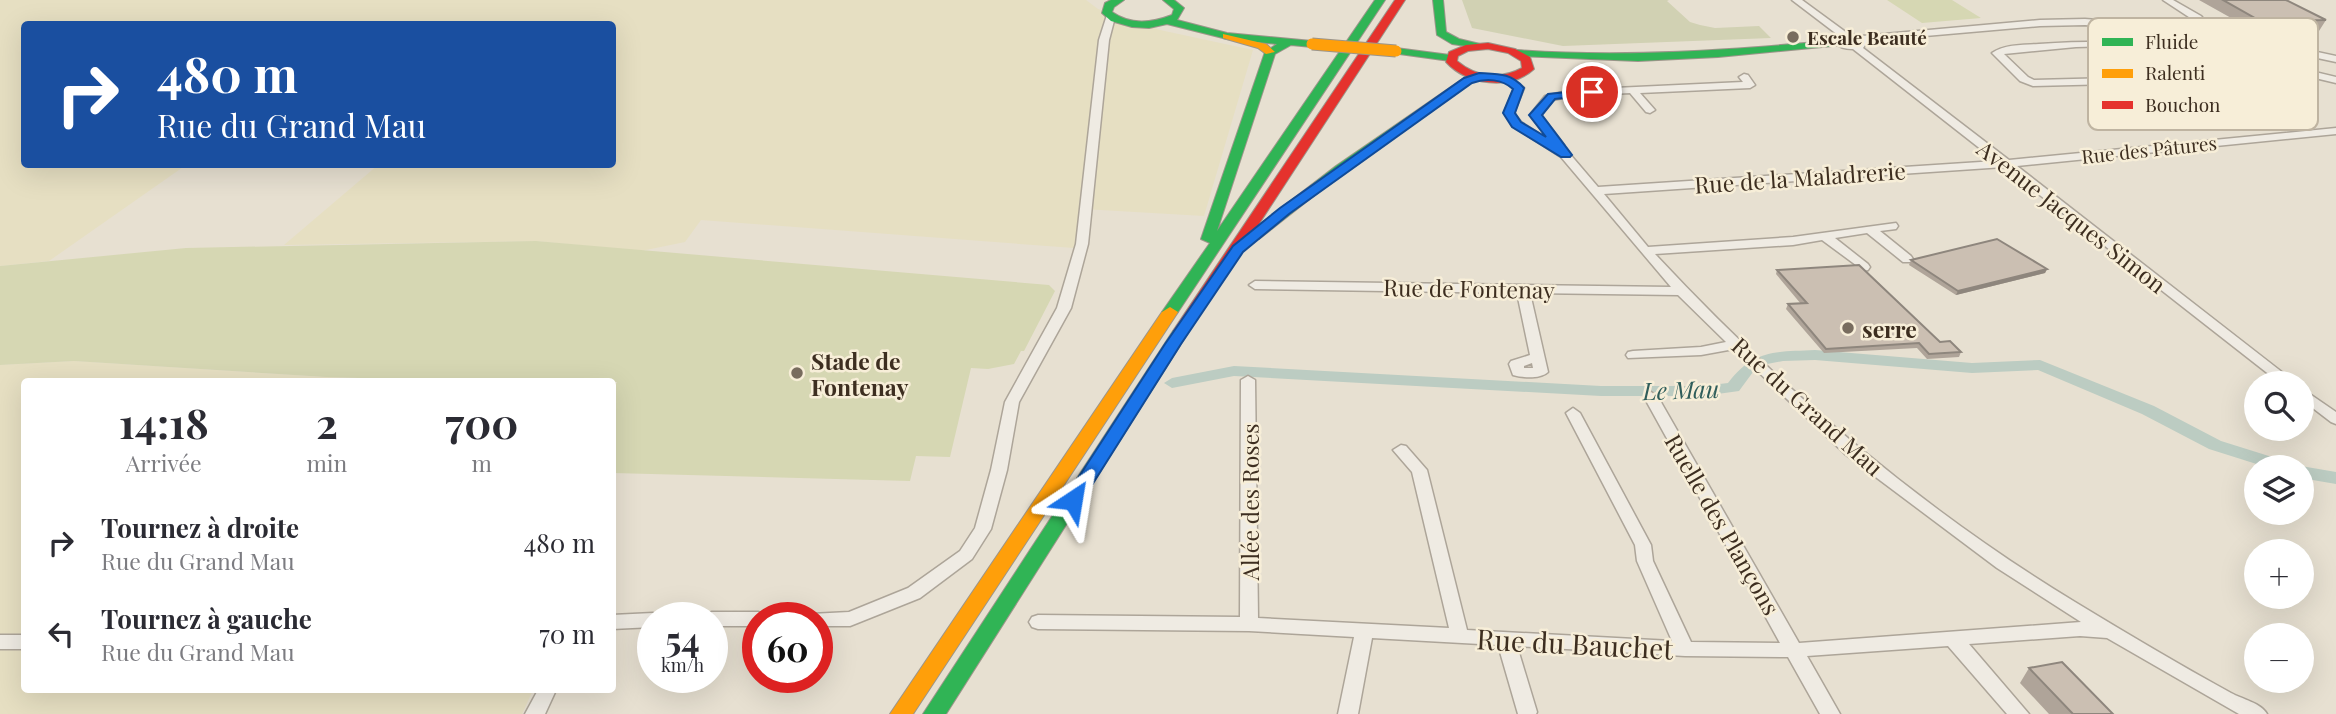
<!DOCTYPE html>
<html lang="fr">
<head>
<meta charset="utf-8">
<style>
	:root { --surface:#fff; --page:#f2f2f3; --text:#2b2b33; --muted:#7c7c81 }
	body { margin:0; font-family:"Playfair Display",serif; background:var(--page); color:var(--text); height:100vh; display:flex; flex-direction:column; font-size:26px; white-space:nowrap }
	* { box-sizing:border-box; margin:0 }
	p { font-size:23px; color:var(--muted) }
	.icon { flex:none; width:38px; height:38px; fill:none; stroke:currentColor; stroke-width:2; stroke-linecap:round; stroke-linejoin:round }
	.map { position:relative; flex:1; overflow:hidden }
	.details { position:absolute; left:21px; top:378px; width:595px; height:315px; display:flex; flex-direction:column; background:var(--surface); border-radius:7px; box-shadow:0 7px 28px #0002 }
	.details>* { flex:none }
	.top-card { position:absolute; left:21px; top:21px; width:595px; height:147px; border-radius:7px; box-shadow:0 7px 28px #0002; background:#1a4fa0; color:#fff; overflow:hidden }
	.fabs { position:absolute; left:2244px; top:371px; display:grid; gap:14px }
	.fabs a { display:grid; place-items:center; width:70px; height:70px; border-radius:50%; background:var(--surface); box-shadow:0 7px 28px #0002; font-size:35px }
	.speed { position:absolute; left:637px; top:602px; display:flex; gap:14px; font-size:35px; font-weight:700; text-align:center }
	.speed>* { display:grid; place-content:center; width:91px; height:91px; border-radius:50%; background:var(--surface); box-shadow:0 7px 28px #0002; line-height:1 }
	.speed small { font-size:18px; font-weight:400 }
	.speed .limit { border:10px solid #d22; background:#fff; color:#111 }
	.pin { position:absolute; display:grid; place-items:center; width:60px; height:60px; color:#fff; margin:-30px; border:4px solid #fff; border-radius:50%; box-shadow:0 2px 7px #0007 }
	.me { position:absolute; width:77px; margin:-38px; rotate:33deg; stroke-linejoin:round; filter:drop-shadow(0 0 5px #0008) }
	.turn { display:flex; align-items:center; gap:24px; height:147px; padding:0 21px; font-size:32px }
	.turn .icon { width:91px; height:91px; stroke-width:2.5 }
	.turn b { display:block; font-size:49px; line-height:60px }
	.eta { display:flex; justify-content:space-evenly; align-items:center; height:119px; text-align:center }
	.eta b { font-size:42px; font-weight:700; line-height:49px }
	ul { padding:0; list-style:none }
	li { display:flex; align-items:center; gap:21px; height:91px; padding:0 21px }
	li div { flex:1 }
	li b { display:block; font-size:26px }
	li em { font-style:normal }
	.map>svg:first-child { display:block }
	.farmland { fill:#e6dfc2 }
	.green { fill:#d6d7b3 }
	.cemetery { fill:#d1d1b3 }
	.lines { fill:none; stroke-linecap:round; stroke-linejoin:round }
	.canal { fill:#bcccc2; fill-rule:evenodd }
	.street-casing { stroke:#ada599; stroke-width:3 }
	.fast-casing { stroke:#9c958a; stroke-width:2 }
	.slow-casing { stroke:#9c958a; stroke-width:2 }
	.jam-casing { stroke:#9c958a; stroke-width:2 }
	.street { fill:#efebe3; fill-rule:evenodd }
	.fast { fill:#30b455; fill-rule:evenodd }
	.slow { fill:#ff9f0a; fill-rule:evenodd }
	.jam { fill:#e5322d; fill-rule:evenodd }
	.slow-bridge-casing { stroke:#9c958a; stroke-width:13; stroke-linecap:butt }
	.slow-bridge { stroke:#ff9f0a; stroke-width:11 }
	.wall { fill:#afa499 }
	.shaded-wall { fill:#8e867d }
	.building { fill:#cbbfb2; stroke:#8e867d; stroke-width:2 }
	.route { fill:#1a73e8; stroke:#114b97; stroke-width:2 }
	.poi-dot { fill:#786c5e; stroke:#f7eed8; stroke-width:2.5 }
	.labels { text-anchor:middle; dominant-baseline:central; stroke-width:5; stroke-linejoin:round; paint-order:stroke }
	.far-poi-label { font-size:19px; font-weight:bold; fill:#3d2e20; stroke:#f7eed8; text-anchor:start }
	.far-street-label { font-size:19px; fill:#3d2e20; stroke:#f7eed8 }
	.street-label { font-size:23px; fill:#3d2e20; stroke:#f7eed8 }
	.poi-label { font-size:23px; font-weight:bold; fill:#3d2e20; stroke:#f7eed8; text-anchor:start }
	.water-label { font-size:24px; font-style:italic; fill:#2f5d5a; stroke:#f7eed8 }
	.near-street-label { font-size:28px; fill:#3d2e20; stroke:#f7eed8 }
	.key { fill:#f7eed8; stroke:#bfb4a1; stroke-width:2 }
	.key-label { font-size:19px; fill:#3d2e20 }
</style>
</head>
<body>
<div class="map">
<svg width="2336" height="714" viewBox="0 0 2336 714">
	<rect width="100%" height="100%" fill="#e7e0d1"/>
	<path class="farmland" d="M0 0H1086L1098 9 1160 30 1253 50 1204 216 1083 209 1074 248 701 220 685 242 641 251 536 241 284 245 378 165 612 164V24H24V164L186 165 49 261 0 266Z
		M74 361 326 377 440 381 24 382V690H533L522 714H0V365Z"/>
	<path class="green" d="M1887 0H1952L1981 18 1922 23Z
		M536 241 1049 285 1055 291 1024 351H1021L1014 364 988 369 971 368 950 457 916 456 910 481 613 473 612 391 617 382 464 381 326 377 74 361 0 365V266L186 248Z"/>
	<path class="cemetery" d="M1462 0H1669L1667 1 1690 22 1700 25 1715 28 1759 26 1771 38 1563 46 1472 28Z"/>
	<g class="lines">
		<path class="canal" d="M1815 350 1972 363 2040 360 2154 406 2221 441 2291 463 2294 467H2266L2209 449 2142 414 2038 370 1972 373 1815 360 1783 361 1767 364 1753 372 1739 391 1703 396H1601L1234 376 1172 388 1164 383 1172 378 1234 366 1601 386H1703L1728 383C1754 349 1775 352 1815 350Z
			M2301 466 2336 472V484L2301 478V467H2297Z"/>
		<defs>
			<path id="street" d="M1792 0H1802L1847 33 1862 36 2040 20 2085 19 2186 27 2198 23 2163 0H2173L2201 16 2208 24 2229 28 2239 35 2336 56V62L2242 42 2223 46 2227 51 2336 77V83L2231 58 2237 85 2229 91 2113 84 2033 86 2020 81 1992 53C2005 44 2024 45 2039 44 2099 40 2157 41 2216 50L2213 45 2195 40 2184 33 2085 25 2040 26 1868 41 1863 48 2009 160 2336 128V134L2017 166 2296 383H2280L2004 167 1604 194 1648 247 1793 237 1896 223 1898 226 1896 229 1880 231 1911 256 1913 259 1911 262H1903L1867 233 1835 238 1868 264 1870 267 1868 270 1864 271 1822 240 1793 245 1655 254C1778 386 1920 508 2075 602 2126 633 2178 664 2231 693 2242 699 2261 703 2267 714H2239L2107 638 2080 636 1969 644 2029 714H2007L1948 646 1807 656 1840 714H1820L1788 657 1685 656 1517 646 1537 712 1536 714H1518L1498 645 1372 638 1358 714H1338L1354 637 1249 631 1038 629 1032 627 1029 622 1032 617 1038 615 1240 617 1241 380 1248 376 1255 380 1258 618 1449 628 1412 472 1393 450 1401 445 1406 446 1427 470 1467 630 1672 641 1637 561 1635 545 1566 413 1573 408 1580 413 1651 545 1653 561 1691 642 1780 643 1644 397 1651 392 1658 397 1799 643 2081 622 1997 568 1845 454 1734 349 1701 355 1628 358 1626 355 1628 352 1633 351 1701 347 1726 342 1678 295 1530 293 1548 372C1541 379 1523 378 1513 375L1509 364 1511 361 1530 355 1517 293 1255 289 1249 285 1255 281 1671 287 1561 157 1513 126 1504 113 1514 89 1502 78 1507 75 1524 88 1514 113 1521 122 1549 140 1530 115 1545 96 1572 90 1743 82 1739 77 1744 74 1748 75 1755 85 1750 88 1640 93 1655 110 1650 113 1646 112 1630 93 1572 96 1553 100 1541 115 1564 145 1561 148 1569 153 1598 187 1996 161 1853 49C1846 49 1839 48 1833 42L1838 35ZM2198 29 2218 31 2232 39H2212L2193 31ZM1845 39 1858 42 1856 44 1843 41ZM2113 46 2151 48 2220 56 2227 84 2113 78 2034 80 2028 77 2004 54 2076 47ZM1532 363 1533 368H1524V366Z
				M1107 15 1115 17 1109 40 1088 244 1071 308 1019 402 1007 470 991 529 972 559 920 598 850 626H817V618H809L811 614 849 612 908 588 960 551 975 528 991 470 1005 402 1057 308 1076 244 1099 40Z
				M2301 388 2336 412V424L2331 422 2301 399Z
				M712 612H758L764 614 766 618H758V626H712V618H704L706 614Z
				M653 613 661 618H653V627L612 629V615Z
				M0 635H24V649H0Z
				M538 690H556L545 714H525Z"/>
			<path id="fast" d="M1111 0H1124L1114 7 1112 12C1131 25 1151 23 1172 15L1174 9 1163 0H1174L1184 8 1177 20 1227 33 1312 41 1317 44 1312 47 1291 45 1275 54 1217 231 1375 0H1385L1178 312 1170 317 1162 312 1210 243 1201 239 1265 52 1277 44 1227 39 1167 24 1149 28 1132 27 1111 21 1102 13 1105 3Z
				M1433 0H1443L1446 32 1459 39 1480 44V48L1452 44 1437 35Z
				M1839 40 1844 43 1843 45 1718 57 1638 61 1517 56 1512 53 1517 50C1625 58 1731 50 1839 40Z
				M1396 48 1450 55 1455 58 1450 61 1392 53V49Z
				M1479 74 1485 77 1483 79 1472 82 1344 172 1259 239H1249L1247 236 1249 233 1336 166 1464 78Z
				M1181 326 1189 331 946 714H923L1173 331Z"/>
			<path id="slow" d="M1223 34 1266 44 1275 52 1266 54 1258 48 1223 38Z
				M1170 307 1178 312 913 714H890L1162 312Z"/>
			<path id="jam" d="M1395 0H1405L1189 331 1181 336 1176 334 1173 331Z
				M1488 43 1515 49 1530 57 1534 69C1510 91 1467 85 1446 62L1449 52 1466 45ZM1488 49 1508 53 1521 61 1522 68C1500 80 1476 77 1457 61L1458 56 1468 51Z"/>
		</defs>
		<use href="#street" class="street-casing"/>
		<use href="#fast" class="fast-casing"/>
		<use href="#slow" class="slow-casing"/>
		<use href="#jam" class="jam-casing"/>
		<use href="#street" class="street"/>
		<use href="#fast" class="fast"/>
		<use href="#slow" class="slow"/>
		<use href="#jam" class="jam"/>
		<defs>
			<path id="slow-bridge" d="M1312 44 1396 51"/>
		</defs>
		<use href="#slow-bridge" class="slow-bridge-casing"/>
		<use href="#slow-bridge" class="slow-bridge"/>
	</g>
	<path class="wall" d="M2199 0H2286L2326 20 2319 31 2264 32 2249 28Z
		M1911 260 2047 269 2045 273 1956 295 1909 265Z
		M1777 270 1940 342 1961 352 1959 357 1927 359 1917 348 1824 353 1786 309 1788 304H1801L1776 274Z
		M2029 668 2113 714H2049L2020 683Z"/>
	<path class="shaded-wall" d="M2047 269 2045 273 1956 295 1958 291Z"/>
	<path class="building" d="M2223 0H2286L2326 20 2270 21 2255 18Z
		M1997 239 2047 269 1958 291 1911 260Z
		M1859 265 1940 342 1950 341 1961 352 1929 354 1919 343 1826 349 1788 304 1807 303 1777 270Z
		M2062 662 2113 714H2073L2029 668Z"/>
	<path class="route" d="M1479 73C1499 74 1511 73 1524 88L1515 113 1521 122 1546 137 1529 115 1548 94 1596 89 1598 92 1592 95 1555 99 1542 115 1572 155 1570 157H1561L1512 127 1503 113 1513 89C1502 79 1486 78 1472 83L1289 214 1243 252 1181 344 1080 504H1067L1064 500 1067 495 1165 344 1233 246 1280 208 1464 78Z"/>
	<g class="poi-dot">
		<circle cx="1793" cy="37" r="7"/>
		<circle cx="1848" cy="328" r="7"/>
		<circle cx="797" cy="373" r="7"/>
	</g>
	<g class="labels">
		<g class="far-poi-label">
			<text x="1807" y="37">Escale Beauté</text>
		</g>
		<g class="far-street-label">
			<text transform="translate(2149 149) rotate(-6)">Rue des Pâtures</text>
		</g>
		<g class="street-label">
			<text transform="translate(1800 177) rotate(-4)">Rue de la Maladrerie</text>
			<text transform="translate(2072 216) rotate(38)">Avenue Jacques Simon</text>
			<text transform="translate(1469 288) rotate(1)">Rue de Fontenay</text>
			<text transform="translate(1808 406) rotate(42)">Rue du Grand Mau</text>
			<text transform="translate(1249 502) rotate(-90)">Allée des Roses</text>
			<text transform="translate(1723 524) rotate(60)">Ruelle des Plançons</text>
		</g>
		<g class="poi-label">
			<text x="1862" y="328">serre</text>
			<text x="811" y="360">Stade de<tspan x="811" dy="26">Fontenay</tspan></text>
		</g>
		<g class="water-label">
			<text transform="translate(1681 389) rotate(-2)">Le Mau</text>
		</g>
		<g class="near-street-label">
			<text transform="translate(1575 643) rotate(3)">Rue du Bauchet</text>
		</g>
	</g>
	<rect x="2088" y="18" width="230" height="112" rx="10" class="key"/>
	<rect x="2102" y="38" width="31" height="8" fill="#30b455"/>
	<rect x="2102" y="69" width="31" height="9" fill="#ff9f0a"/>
	<rect x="2102" y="101" width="31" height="8" fill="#e5322d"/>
	<g class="key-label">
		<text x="2145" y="49">Fluide</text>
		<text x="2145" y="80">Ralenti</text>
		<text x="2145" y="112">Bouchon</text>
	</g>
</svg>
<div class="fabs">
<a><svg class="icon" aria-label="search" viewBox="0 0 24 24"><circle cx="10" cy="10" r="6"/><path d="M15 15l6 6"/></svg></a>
<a><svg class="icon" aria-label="layers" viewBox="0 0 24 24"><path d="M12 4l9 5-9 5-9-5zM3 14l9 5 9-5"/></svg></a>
<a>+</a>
<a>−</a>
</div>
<div class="speed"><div>54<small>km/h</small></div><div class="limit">60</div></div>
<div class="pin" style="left:1592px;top:92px;background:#d93025"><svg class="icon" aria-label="arrive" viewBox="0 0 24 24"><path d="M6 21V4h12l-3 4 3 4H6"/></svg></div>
<svg class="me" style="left:1073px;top:500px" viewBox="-20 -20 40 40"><path d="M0-17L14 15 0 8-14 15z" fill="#1a73e8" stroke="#fff" stroke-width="4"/></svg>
<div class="top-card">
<div class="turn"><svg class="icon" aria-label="right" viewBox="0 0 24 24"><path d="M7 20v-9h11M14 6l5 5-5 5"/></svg><div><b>480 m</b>Rue du Grand Mau</div></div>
</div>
<section class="details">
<div class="eta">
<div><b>14:18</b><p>Arrivée</p></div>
<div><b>2</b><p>min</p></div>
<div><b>700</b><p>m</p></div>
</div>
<ul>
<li><svg class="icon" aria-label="right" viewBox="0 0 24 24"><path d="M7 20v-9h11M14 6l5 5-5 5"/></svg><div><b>Tournez à droite</b><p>Rue du Grand Mau</p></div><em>480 m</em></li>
<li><svg class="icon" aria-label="left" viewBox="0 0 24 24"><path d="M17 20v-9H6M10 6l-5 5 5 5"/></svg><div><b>Tournez à gauche</b><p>Rue du Grand Mau</p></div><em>70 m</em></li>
</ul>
</section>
</div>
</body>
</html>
